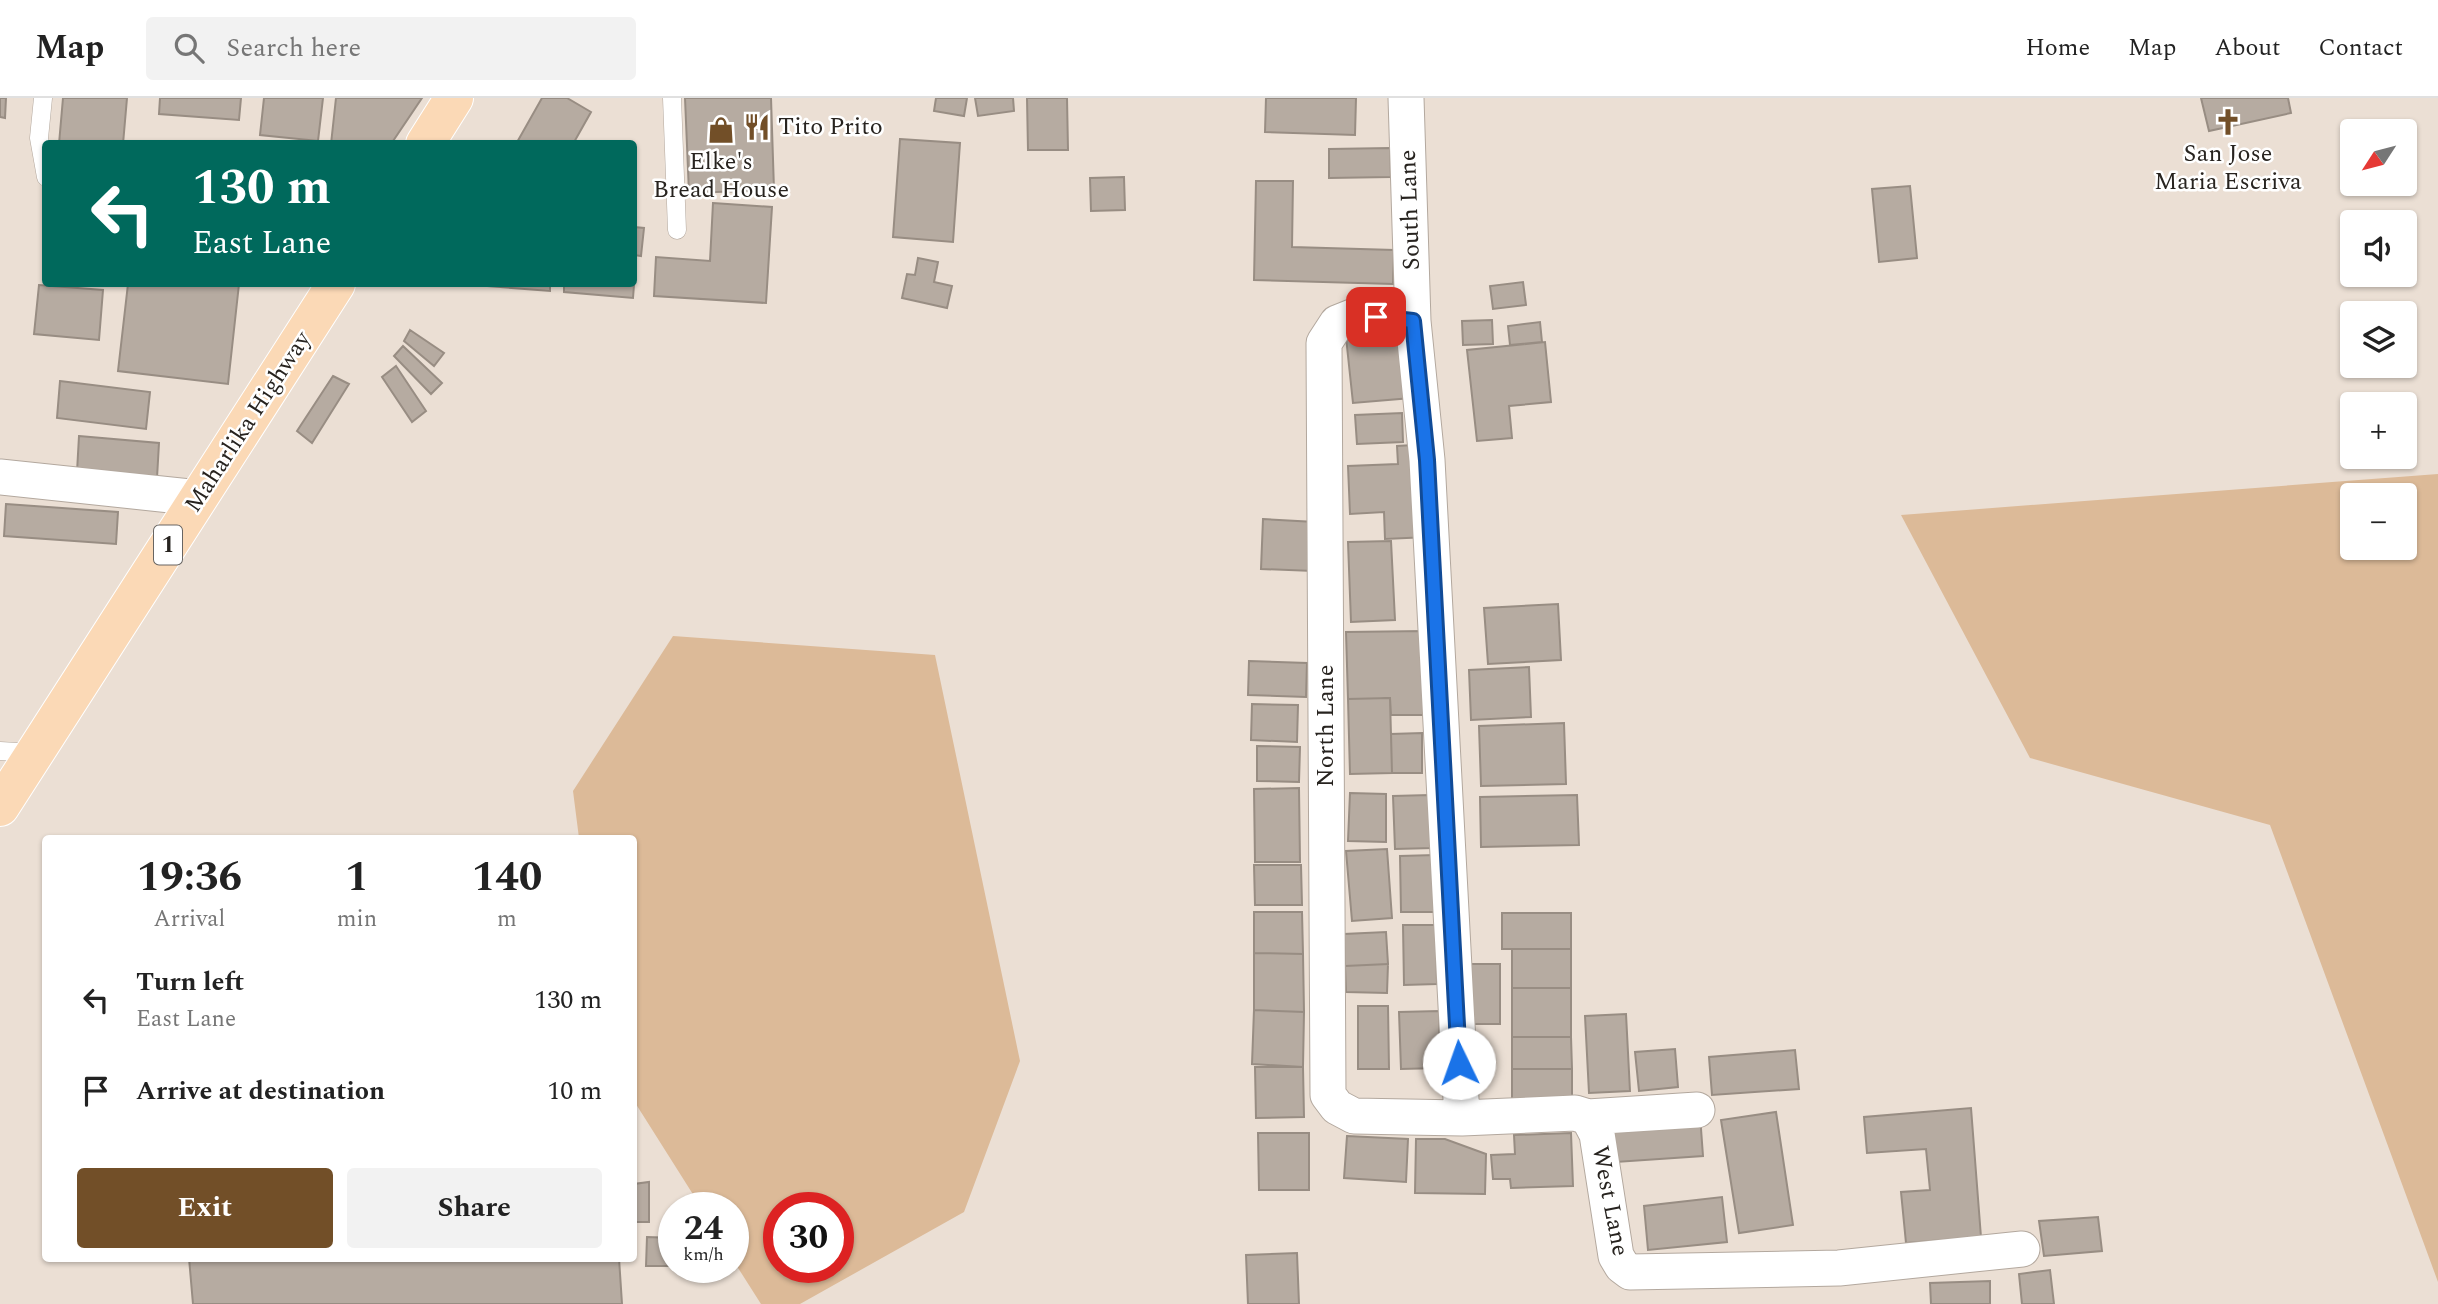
<!DOCTYPE html>
<html lang="en">
<head>
<meta charset="utf-8">
<style>
	:root { --surface:#fff; --page:#f2f2f2; --text:#222; --muted:#767676; --line:#e0e0e0; --accent:#724f28 }
	body { margin:0; font-family:Spectral,serif; background:var(--page); color:var(--text); height:100vh; display:flex; flex-direction:column; font-size:26px; white-space:nowrap }
	* { box-sizing:border-box; margin:0 }
	p { font-size:23px; color:var(--muted) }
	.icon { flex:none; width:38px; height:38px; fill:none; stroke:currentColor; stroke-width:2; stroke-linecap:round; stroke-linejoin:round }
	.map { position:relative; flex:1; overflow:hidden }
	.drawer { position:absolute; left:42px; top:737px; width:595px; height:427px; display:flex; flex-direction:column; background:var(--surface); border-radius:7px; box-shadow:0 2px 5px #0004 }
	.drawer>* { flex:none }
	.guide { position:absolute; left:42px; top:42px; width:595px; height:147px; border-radius:7px; box-shadow:0 2px 5px #0004; background:#00695c; color:#fff; overflow:hidden }
	.needle { width:46px; rotate:234deg }
	.buttons { position:absolute; left:2340px; top:21px; display:grid; gap:14px }
	.buttons a { display:grid; place-items:center; width:77px; height:77px; border-radius:7px; background:var(--surface); box-shadow:0 2px 5px #0004; font-size:35px }
	.speed { position:absolute; left:658px; top:1094px; display:flex; gap:14px; font-size:35px; font-weight:700; text-align:center }
	.speed>* { display:grid; place-content:center; width:91px; height:91px; border-radius:50%; background:var(--surface); box-shadow:0 2px 5px #0004; line-height:1 }
	.speed small { font-size:18px; font-weight:400 }
	.speed .limit { border:10px solid #d22; background:#fff; color:#111 }
	.pin { position:absolute; display:grid; place-items:center; width:60px; height:60px; color:#fff; margin:-30px; border-radius:14px; box-shadow:0 4px 10px #0006 }
	.me { position:absolute; width:77px; margin:-38px; rotate:357deg; stroke-linejoin:round; filter:drop-shadow(0 0 5px #0008) }
	.turn { display:flex; align-items:center; gap:24px; height:147px; padding:0 35px; font-size:32px }
	.turn .icon { width:91px; height:91px; stroke-width:2.5 }
	.turn b { display:block; font-size:49px; line-height:60px }
	.eta { display:flex; justify-content:space-evenly; align-items:center; height:119px; text-align:center }
	.eta b { font-size:42px; font-weight:700; line-height:49px }
	.primary-button { display:flex; gap:14px; margin-top:auto; padding:14px 35px }
	.primary-button a { flex:1; height:80px; border-radius:7px; background:var(--accent); color:#fff; font-size:28px; font-weight:700; line-height:80px; text-align:center }
	.primary-button a+a { background:var(--page); color:var(--text) }
	ul { padding:0; list-style:none }
	li { display:flex; align-items:center; gap:21px; height:91px; padding:0 35px }
	li div { flex:1 }
	li b { display:block; font-size:26px }
	li em { font-style:normal }
	header { display:flex; align-items:center; gap:42px; box-sizing:border-box; height:98px; padding:0 35px; background:var(--surface); border-bottom:2px solid var(--line) }
	header strong { font-size:33px }
	nav { display:flex; gap:38px; margin-inline-start:auto; font-size:24px }
	.search { width:490px; height:63px; background:var(--page); display:flex; align-items:center; gap:18px; box-sizing:border-box; padding:0 24px; border-radius:7px; color:var(--muted); font-size:26px }
	.map>svg:first-child { display:block }
	.green { fill:#dcba98; fill-rule:evenodd }
	.building { fill:#b6aba1; stroke:#988d83; stroke-width:2 }
	.lines { fill:none; stroke-linecap:round; stroke-linejoin:round }
	.lane-casing { stroke:#b3a89e; stroke-width:19 }
	.street-casing { stroke:#b3a89e; stroke-width:37 }
	.primary-casing { stroke:#fff; stroke-width:40 }
	.lane { stroke:#fff; stroke-width:18 }
	.street { stroke:#fff; stroke-width:35 }
	.primary { stroke:#fbd9b6; stroke-width:38 }
	.route-casing { stroke:#114b97; stroke-width:18 }
	.route { stroke:#1a73e8; stroke-width:12 }
	.labels { text-anchor:middle; dominant-baseline:central; stroke-width:5; stroke-linejoin:round; paint-order:stroke }
	.shield { fill:#fff; stroke:#686562; stroke-width:2 }
	.shield-label { font-size:23px; font-weight:bold; fill:#27231f }
	.poi-label { font-size:24px; fill:#27231f; stroke:#fff }
	.street-label { font-size:24px; fill:#27231f; stroke:#fff }
</style>
</head>
<body>
<header>
<strong>Map</strong>
<div class="search"><svg class="icon" aria-label="search" viewBox="0 0 24 24"><circle cx="10" cy="10" r="6"/><path d="M15 15l6 6"/></svg>Search here</div>
<nav><a>Home</a><a>Map</a><a>About</a><a>Contact</a></nav>
</header>
<div class="map">
<svg width="2438" height="1206" viewBox="0 0 2438 1206">
	<rect width="100%" height="100%" fill="#ebdfd4"/>
	<path class="green" d="M2438 376V1184L2270 727 2030 660 1901 417ZM2352 397H2404V450H2352Z
		M673 538 935 557 1020 963 964 1114 800 1206H761L733 1162V1110L701 1109 634 1003V740H579L573 693ZM779 1110H838V1169H779Z"/>
	<path class="building" d="M0 0H6L5 20 0 19Z
		M63 0H127L123 46H59Z
		M160 0H241L239 22 159 16Z
		M264 0H323L318 43 260 37Z
		M336 0H422L391 46H331Z
		M542 0H567L591 14 573 46H516Z
		M685 0H771L774 92 689 95Z
		M936 0H967L964 18 934 13Z
		M975 0H1013L1014 13 978 18Z
		M1027 0H1067L1068 52H1028Z
		M1266 0H1356L1355 37 1265 34Z
		M2201 0H2288L2291 15 2209 33Z
		M900 41 960 45 953 144 893 139Z
		M1390 50 1391 79 1329 80V51Z
		M1124 79 1125 112 1091 113 1090 80Z
		M1256 83H1293L1292 149 1394 152 1393 186 1254 182Z
		M1910 88 1917 160 1879 164 1872 91Z
		M713 105 772 109 766 205 654 198 656 159 710 163Z
		M634 129 644 130 641 158 634 157Z
		M918 160 938 164 934 184 952 188 947 210 902 200 907 176 915 177Z
		M634 161H636L633 200 564 194V186H634Z
		M1523 184 1526 207 1493 211 1490 188Z
		M128 186H239L228 286 118 273Z
		M461 186H550V193Z
		M39 187 103 192 99 242 34 236Z
		M1492 222 1493 246 1463 247 1462 223Z
		M1540 224 1542 244 1510 247 1508 228Z
		M410 232 444 255 434 268 404 243Z
		M1405 234 1411 300 1353 305 1346 239Z
		M1545 244 1551 304 1509 308 1512 340 1477 343 1467 252Z
		M403 248 442 285 431 296 394 258Z
		M396 268 426 313 412 324 382 279Z
		M333 278 349 286 312 345 297 333Z
		M60 283 150 294 146 331 57 320Z
		M1402 315 1403 344 1357 346 1355 317Z
		M79 338 159 345 157 380 77 374Z
		M1413 347 1428 439 1385 441 1384 414 1350 416 1348 368 1398 366 1397 348Z
		M6 406 118 414 116 446 4 438Z
		M1263 421 1315 424 1313 473 1261 471Z
		M1391 443 1395 522 1351 524 1348 444Z
		M1558 506 1561 562 1488 566 1484 510Z
		M1424 533 1426 617H1391L1390 600 1348 601 1346 534Z
		M1249 563 1307 565 1306 599 1248 597Z
		M1529 569 1531 619 1471 622 1469 572Z
		M1390 600 1392 675 1350 676 1348 601Z
		M1252 606 1298 607 1297 644 1251 642Z
		M1564 625 1566 686 1481 688 1479 628Z
		M1422 635V675H1392L1391 636Z
		M1257 648 1300 649 1299 684 1257 683Z
		M1299 690 1300 764H1255L1254 691Z
		M1350 695 1386 696V744L1348 743Z
		M1430 697 1433 750 1395 751 1393 698Z
		M1577 697 1579 747 1481 749 1480 699Z
		M1387 751 1392 820 1352 823 1346 753Z
		M1435 757 1436 814H1401L1400 758Z
		M1254 767H1301L1302 807H1255Z
		M1254 814H1302L1303 856 1254 855Z
		M1502 815H1571V851H1502Z
		M1403 827H1436L1437 886 1404 887Z
		M1386 834 1388 866 1345 868 1344 836Z
		M1512 851H1571V890H1512Z
		M1254 855 1303 856 1304 914 1254 912Z
		M1388 866 1387 895 1346 894 1345 868Z
		M1471 866H1500V926H1471Z
		M1512 890H1571V939H1512Z
		M1358 908H1388L1389 971H1358Z
		M1254 912 1304 914 1303 969 1252 966Z
		M1439 913 1440 970 1401 971 1399 914Z
		M1626 916 1630 993 1589 995 1585 918Z
		M1512 939H1571L1572 971H1512Z
		M1675 951 1678 989 1639 993 1635 954Z
		M1795 952 1799 991 1712 997 1709 959Z
		M1255 969H1303L1304 1019 1256 1020Z
		M1512 971H1572V1004H1512Z
		M1971 1010 1981 1139 1906 1145 1901 1094 1930 1092 1926 1051 1867 1055 1864 1019Z
		M1776 1014 1793 1127 1739 1135 1721 1022Z
		M1700 1017 1703 1058 1616 1064 1613 1023Z
		M1258 1035H1309V1092H1259Z
		M1571 1035 1573 1088 1511 1090 1510 1081H1493L1491 1057 1515 1056 1514 1037Z
		M1347 1038 1408 1041 1406 1084 1344 1080Z
		M1416 1041H1445L1486 1056 1485 1096 1415 1095Z
		M649 1084V1124H634V1086Z
		M1722 1099 1727 1144 1648 1152 1644 1108Z
		M2098 1119 2102 1153 2044 1158 2039 1123Z
		M647 1139 674 1140V1168H646Z
		M1297 1155 1299 1206H1248L1246 1157Z
		M189 1160H619L622 1206H193Z
		M2050 1172 2054 1206H2022L2019 1176Z
		M1990 1183V1206H1931L1930 1185Z"/>
	<g class="lines">
		<defs>
			<path id="lane" d="M43 0 39 40 46 79
				M672 0 677 132
				M0 653 34 655"/>
			<path id="street" d="M1406 0 1413 223 1427 362 1462 1020
				M1413 223 1357 217 1337 225 1324 245 1328 997 1337 1009 1354 1018 1462 1020 1575 1015 1588 1019 1597 1036 1616 1158 1622 1168 1630 1174 1839 1170 2022 1151
				M0 379 199 400
				M1588 1019 1697 1012"/>
			<path id="primary" d="M425 46 454 0
				M0 709 336 186"/>
		</defs>
		<use href="#lane" class="lane-casing"/>
		<use href="#street" class="street-casing"/>
		<use href="#primary" class="primary-casing"/>
		<use href="#lane" class="lane"/>
		<use href="#street" class="street"/>
		<use href="#primary" class="primary"/>
	</g>
	<g class="lines">
		<defs>
			<path id="route" d="M1376 219 1413 223 1427 362 1459 965"/>
		</defs>
		<use href="#route" class="route-casing"/>
		<use href="#route" class="route"/>
	</g>
	<defs>
		<symbol id="church-bare" viewBox="-9 -9 18 18"><path d="M-1.2-6h2.4v3.5h3.3v2.4h-3.3V6h-2.4V-.1h-3.3v-2.4h3.3Z" fill="#724f28" stroke="#fff" stroke-width="2.5" paint-order="stroke"/></symbol>
		<symbol id="restaurant-bare" viewBox="-9 -9 18 18"><path d="M-5-6h1v4h1v-4h1v4h1v-4h1v5L-1.5 .5V6h-2V.5L-5-1ZM5-6V6H3V1.5H1.5Q1.5-4 5-6Z" fill="#724f28" stroke="#fff" stroke-width="2.5" paint-order="stroke"/></symbol>
		<symbol id="shop-bare" viewBox="-9 -9 18 18"><path d="M-5-2.5h2.3a2.7 3.5 0 0 1 5.4 0H5L5.5 6h-11ZM-1.5-2.5h3a1.5 2.3 0 0 0-3 0Z" fill="#724f28" stroke="#fff" stroke-width="2.5" paint-order="stroke"/></symbol>
	</defs>
	<g fill-rule="evenodd">
		<use href="#church-bare" x="2209" y="5" width="38" height="38"/>
		<use href="#restaurant-bare" x="738" y="10" width="38" height="38"/>
		<use href="#shop-bare" x="702" y="13" width="38" height="38"/>
	</g>
	<g class="labels">
		<rect class="shield" x="154" y="427.5" width="28" height="39" rx="5"/>
		<g class="shield-label">
			<text x="168" y="447">1</text>
		</g>
		<g class="poi-label">
			<text x="778" y="29" text-anchor="start">Tito Prito</text>
			<text x="2228" y="56">San Jose<tspan x="2228" dy="28">Maria Escriva</tspan></text>
			<text x="721" y="64">Elke's<tspan x="721" dy="28">Bread House</tspan></text>
		</g>
		<g class="street-label">
			<text transform="translate(1410 112) rotate(-92)">South Lane</text>
			<text transform="translate(248 324) rotate(-57)">Maharlika Highway</text>
			<text transform="translate(1326 628) rotate(-90)">North Lane</text>
			<text transform="translate(1610 1103) rotate(79)">West Lane</text>
		</g>
	</g>
</svg>
<div class="buttons">
<a><svg class="needle" viewBox="-14 -14 28 28"><path d="M0-13l5 13h-10z" fill="#e53935"/><path d="M0 13l5-13h-10z" fill="#767676"/></svg></a>
<a><svg class="icon" aria-label="sound" viewBox="0 0 24 24"><path d="M4 9h4l5-4v14l-5-4H4zM17 9q2 3 0 6"/></svg></a>
<a><svg class="icon" aria-label="layers" viewBox="0 0 24 24"><path d="M12 4l9 5-9 5-9-5zM3 14l9 5 9-5"/></svg></a>
<a>+</a>
<a>−</a>
</div>
<div class="speed"><div>24<small>km/h</small></div><div class="limit">30</div></div>
<div class="pin" style="left:1376px;top:219px;background:#d93025"><svg class="icon" aria-label="arrive" viewBox="0 0 24 24"><path d="M6 21V4h12l-3 4 3 4H6"/></svg></div>
<svg class="me" style="left:1459px;top:965px" viewBox="-20 -20 40 40"><circle r="19" fill="#fff"/><path d="M0-13L10 11 0 6-10 11z" fill="#1a73e8"/></svg>
<div class="guide">
<div class="turn"><svg class="icon" aria-label="left" viewBox="0 0 24 24"><path d="M17 20v-9H6M10 6l-5 5 5 5"/></svg><div><b>130 m</b>East Lane</div></div>
</div>
<section class="drawer">
<div class="eta">
<div><b>19:36</b><p>Arrival</p></div>
<div><b>1</b><p>min</p></div>
<div><b>140</b><p>m</p></div>
</div>
<ul>
<li><svg class="icon" aria-label="left" viewBox="0 0 24 24"><path d="M17 20v-9H6M10 6l-5 5 5 5"/></svg><div><b>Turn left</b><p>East Lane</p></div><em>130 m</em></li>
<li><svg class="icon" aria-label="arrive" viewBox="0 0 24 24"><path d="M6 21V4h12l-3 4 3 4H6"/></svg><div><b>Arrive at destination</b></div><em>10 m</em></li>
</ul>
<div class="primary-button"><a>Exit</a><a>Share</a></div>
</section>
</div>
</body>
</html>
